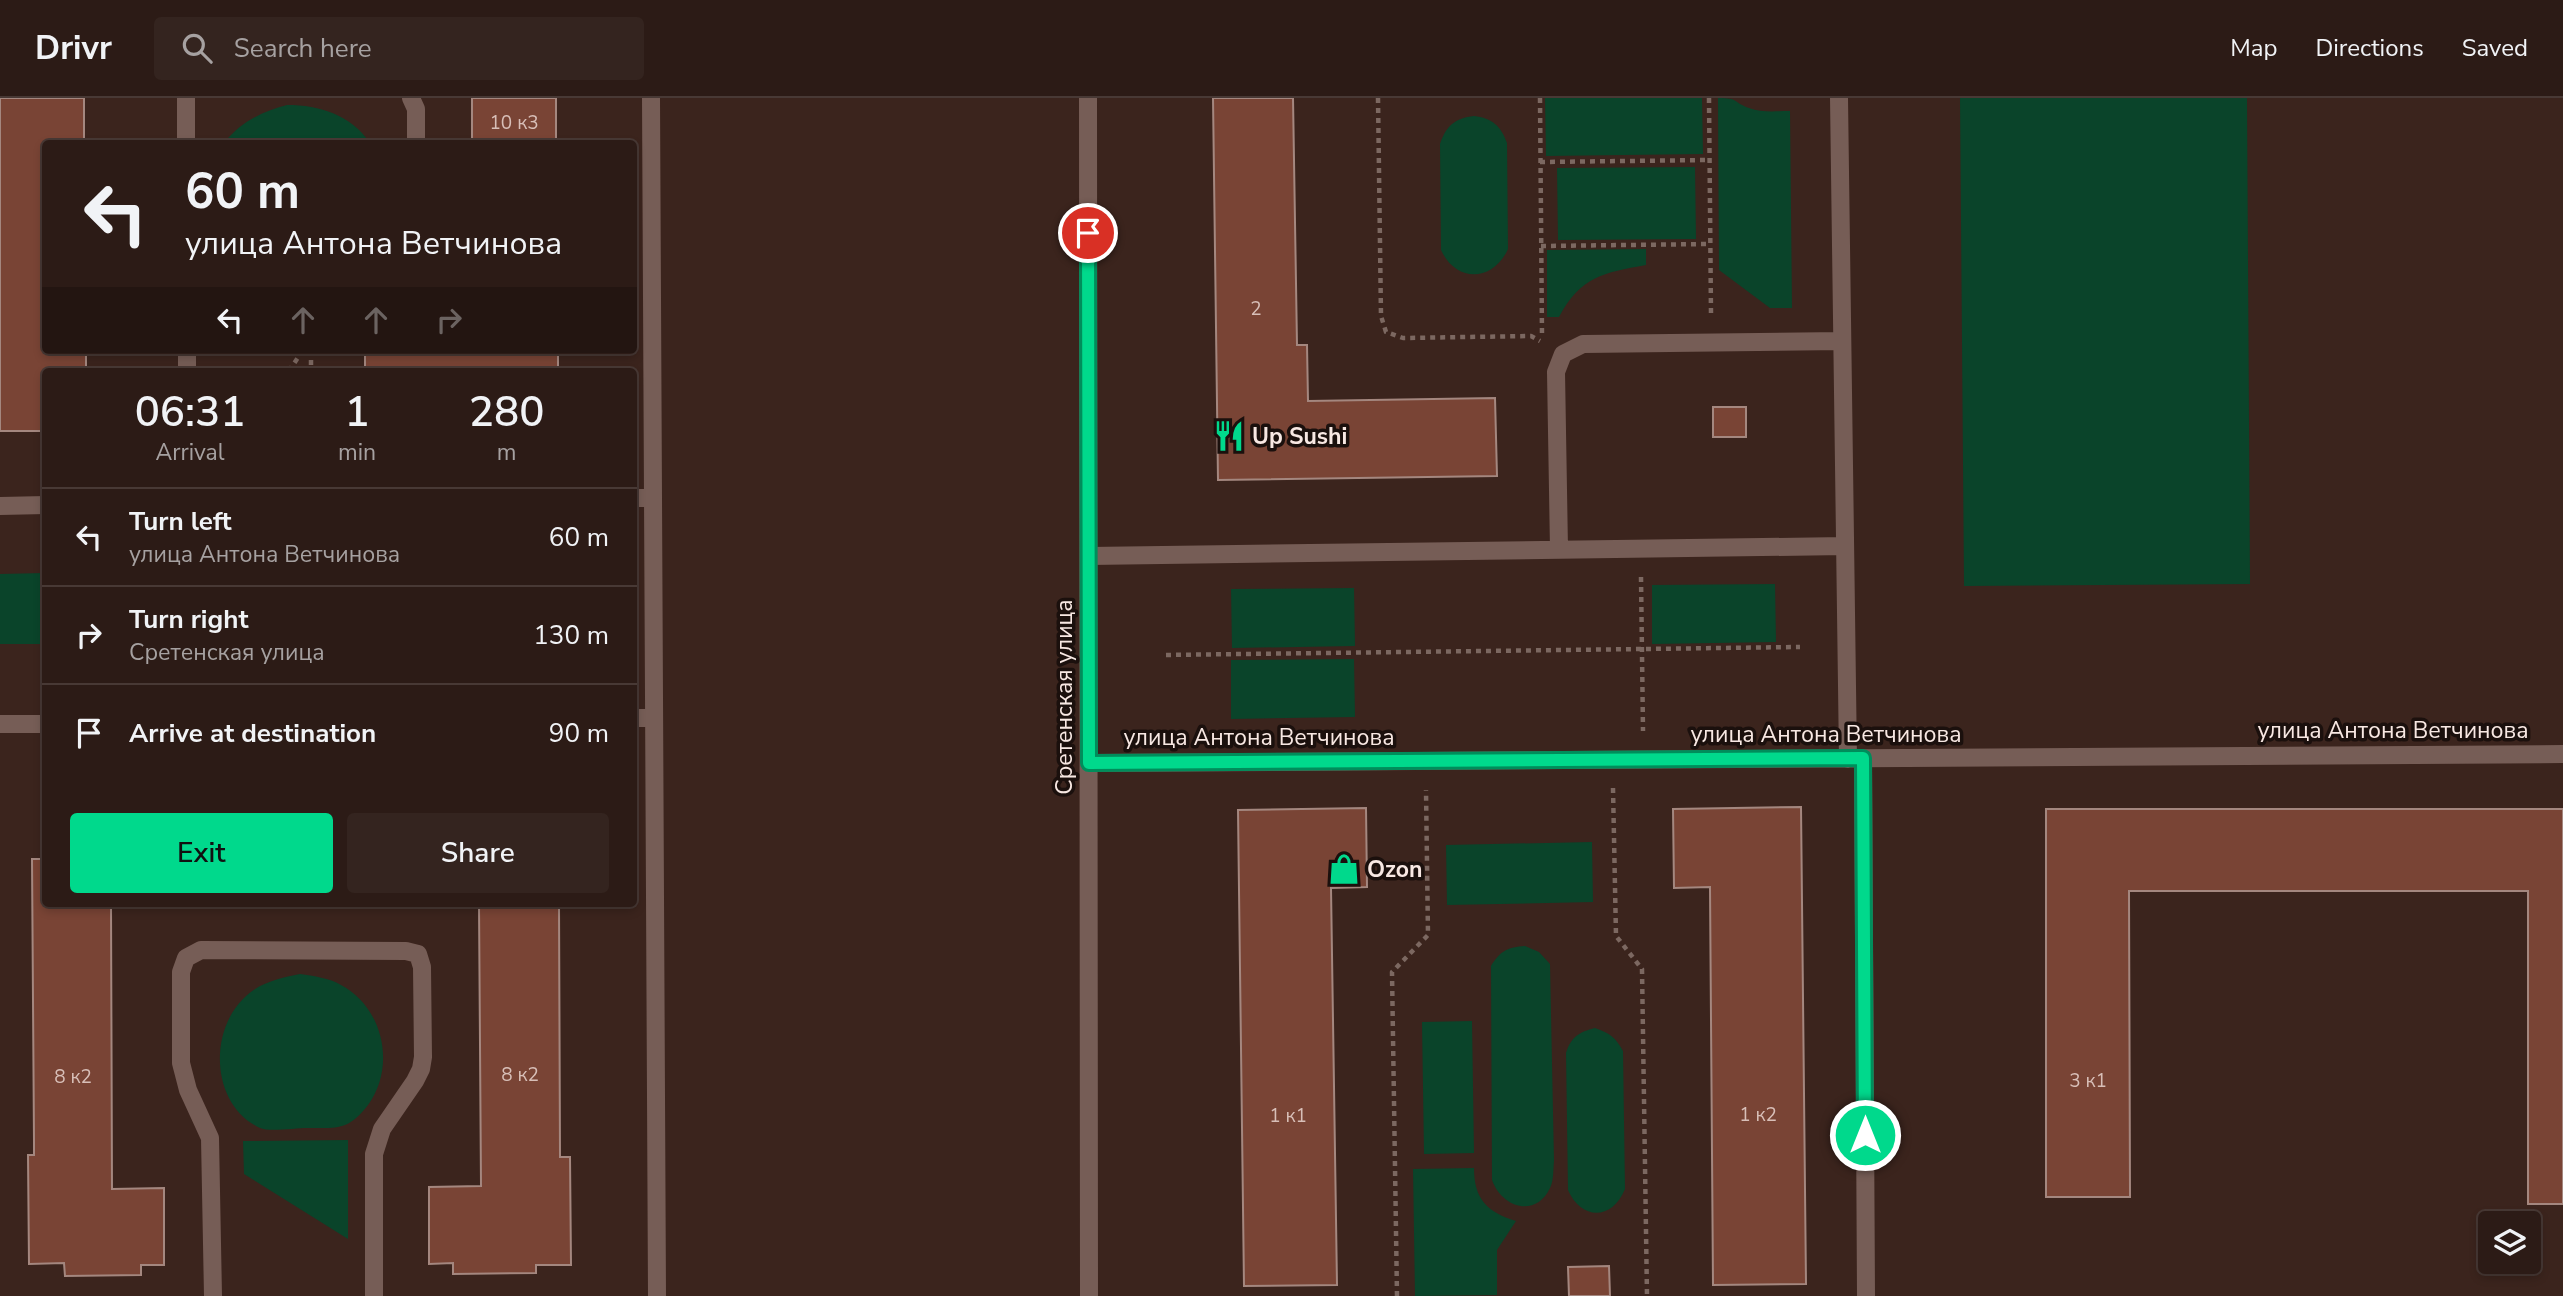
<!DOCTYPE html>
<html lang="en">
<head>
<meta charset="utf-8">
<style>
	:root { --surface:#2c1b16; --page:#34241f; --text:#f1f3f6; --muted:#a6a1a1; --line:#483935; --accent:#00d98c }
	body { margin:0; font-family:"Nunito Sans",sans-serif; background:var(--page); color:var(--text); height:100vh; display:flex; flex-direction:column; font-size:26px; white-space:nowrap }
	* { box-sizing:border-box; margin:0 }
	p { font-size:23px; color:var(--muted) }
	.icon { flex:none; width:38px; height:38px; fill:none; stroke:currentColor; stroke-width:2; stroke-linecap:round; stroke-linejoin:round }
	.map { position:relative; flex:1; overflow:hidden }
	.drawer { position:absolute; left:42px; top:270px; width:595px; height:539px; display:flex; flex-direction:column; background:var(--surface); border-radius:7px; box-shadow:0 4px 10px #0003,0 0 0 2px var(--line) }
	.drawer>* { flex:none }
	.guide { position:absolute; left:42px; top:42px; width:595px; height:214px; border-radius:7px; box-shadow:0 4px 10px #0003,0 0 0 2px var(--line); background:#2c1b16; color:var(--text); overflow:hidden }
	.fabs { position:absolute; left:2478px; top:1113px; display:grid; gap:14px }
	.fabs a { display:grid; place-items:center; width:63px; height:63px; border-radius:7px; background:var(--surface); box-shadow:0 4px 10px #0003,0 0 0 2px var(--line); font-size:35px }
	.pin { position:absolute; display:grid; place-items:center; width:60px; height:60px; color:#fff; margin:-30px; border:4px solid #fff; border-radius:50%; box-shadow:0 2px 7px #0007 }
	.me { position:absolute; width:77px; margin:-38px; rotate:0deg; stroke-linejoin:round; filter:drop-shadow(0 0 5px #0008) }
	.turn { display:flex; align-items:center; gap:24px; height:147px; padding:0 28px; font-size:32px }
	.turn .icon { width:91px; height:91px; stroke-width:2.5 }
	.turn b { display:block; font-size:49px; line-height:60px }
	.lanes { display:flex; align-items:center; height:66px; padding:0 28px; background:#0003; justify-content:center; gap:35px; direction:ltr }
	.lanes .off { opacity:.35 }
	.eta { display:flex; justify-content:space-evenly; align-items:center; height:119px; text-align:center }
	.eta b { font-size:42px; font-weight:600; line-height:49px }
	.button { display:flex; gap:14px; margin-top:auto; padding:14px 28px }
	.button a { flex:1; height:80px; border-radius:7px; background:var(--accent); color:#111; font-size:28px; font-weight:600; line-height:80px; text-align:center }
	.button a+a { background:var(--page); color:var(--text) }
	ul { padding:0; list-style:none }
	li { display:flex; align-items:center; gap:21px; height:98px; padding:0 28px; border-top:2px solid var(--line) }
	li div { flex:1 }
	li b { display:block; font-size:26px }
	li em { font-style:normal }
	header { display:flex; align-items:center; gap:42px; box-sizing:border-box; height:98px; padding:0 35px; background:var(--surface); border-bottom:2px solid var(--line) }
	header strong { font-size:33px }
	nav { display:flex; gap:38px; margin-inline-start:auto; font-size:24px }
	.search { width:490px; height:63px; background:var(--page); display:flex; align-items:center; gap:18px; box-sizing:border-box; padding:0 24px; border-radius:7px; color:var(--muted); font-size:26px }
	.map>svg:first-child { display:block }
	.green { fill:#0a442a }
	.building { fill:#794435; stroke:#a4877f; stroke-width:2 }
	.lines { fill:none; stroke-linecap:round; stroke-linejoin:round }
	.path { stroke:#7c6861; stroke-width:4.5; stroke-dasharray:5 5; stroke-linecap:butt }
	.lane { stroke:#765d56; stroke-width:18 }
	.street { stroke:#765d56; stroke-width:18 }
	.route-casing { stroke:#008d5b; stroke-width:18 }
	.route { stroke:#00d98c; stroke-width:12 }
	.labels { text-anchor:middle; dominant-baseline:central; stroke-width:7; stroke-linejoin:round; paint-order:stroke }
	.number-label { font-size:19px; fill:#d8bfb8 }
	.poi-label { font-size:23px; font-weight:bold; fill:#f8e8e3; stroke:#1b100d; text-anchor:start }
	.street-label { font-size:23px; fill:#f8e8e3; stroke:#1b100d }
</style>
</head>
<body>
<header>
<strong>Drivr</strong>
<div class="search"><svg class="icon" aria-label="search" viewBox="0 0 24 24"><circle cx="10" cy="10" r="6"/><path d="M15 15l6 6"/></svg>Search here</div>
<nav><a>Map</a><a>Directions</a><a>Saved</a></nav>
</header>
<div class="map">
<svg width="2563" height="1198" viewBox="0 0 2563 1198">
	<rect width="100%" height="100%" fill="#3b241d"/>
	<path class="green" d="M1545 0H1702L1703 56 1546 58Z
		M1718 0C1740 0 1732 4 1749 10 1762 15 1777 13 1790 13L1792 210H1770L1719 172Z
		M1960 0H2247L2250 486 1964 488Z
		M287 7C320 7 351 17 370 45H224C241 24 261 14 287 7Z
		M1474 18C1492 20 1501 28 1507 45L1508 151C1493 184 1456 185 1441 152L1440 46C1446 28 1455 20 1474 18Z
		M1695 69 1696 141 1558 142 1557 70Z
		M1646 151V167C1603 175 1581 178 1559 219H1547V152Z
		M45 475V546H0V476Z
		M1775 486 1776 544 1652 546V487Z
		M1354 490 1355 548 1232 550 1231 491Z
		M1354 561 1355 619 1231 621V562Z
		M1592 744 1593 804 1447 807 1446 747Z
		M1525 848 1539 854 1550 866 1554 1063C1553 1072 1554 1082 1550 1090 1536 1120 1502 1110 1492 1082L1491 868C1500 853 1508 849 1525 848Z
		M300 876C314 878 329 880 341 887 384 910 396 969 368 1007 348 1033 337 1030 307 1030 296 1030 269 1034 260 1030 212 1008 208 936 243 901 258 885 279 880 300 876Z
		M1472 923 1474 1055 1424 1056 1422 924Z
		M1595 930C1610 935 1616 940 1623 953L1625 1091C1612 1123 1581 1122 1568 1092L1566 955C1571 939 1579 934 1595 930Z
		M348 1042V1141L244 1076 243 1043Z
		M1474 1070C1474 1101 1487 1114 1516 1123L1497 1152V1197L1415 1198 1413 1071Z"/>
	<path class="building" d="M0 0H84V46H46V252H86V273H46V333H0Z
		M472 0H556V46H472Z
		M1213 0H1293L1297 247H1307L1308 303 1495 300 1497 378 1218 382Z
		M365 252H558V273H365Z
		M1713 309H1746V339H1713Z
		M1801 709 1806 1186 1713 1187 1710 789 1674 790 1673 711Z
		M1366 710 1367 789 1331 790 1337 1187 1244 1188 1238 712Z
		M2046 711H2563V1106H2528V793H2129L2130 1099H2046Z
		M42 717H46V805H111L112 1091 164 1090V1167H141V1177L65 1178 64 1165 29 1166 28 1057H34V1044L32 761H42Z
		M479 805H559L560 1059H570L571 1167H536V1175L453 1176V1165L429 1166V1089L481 1088Z
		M1609 1168 1610 1198H1569L1568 1169Z"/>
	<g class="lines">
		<path class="path" d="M1378 0 1381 218 1386 234 1403 240 1531 238 1540 243
			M1540 0 1542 237
			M1709 0 1711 216
			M1540 64 1710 62
			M1541 148 1710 146
			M311 252V273
			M289 273 303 252
			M1641 479 1643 633
			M1166 557 1800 549
			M1613 690 1616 838 1642 871 1647 1198
			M1397 1198 1392 874 1428 837 1426 692"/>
		<path class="lane" d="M186 0V46
			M411 0 416 11V46
			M651 0 657 1198
			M1839 0 1848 661
			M187 252V273
			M634 400H653
			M0 408 46 407
			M1559 451 1556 274 1563 256 1583 246 1842 243
			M1089 458 1845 448
			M634 620H654
			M0 626H46
			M1863 660 1866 1198
			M1089 665 2563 656
			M213 1198 210 1040 188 992 181 965V874L186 860 201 852 406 853 418 856 422 869 423 959 421 971 415 983 382 1031 374 1056V1198"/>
		<path class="street" d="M1088 0 1089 1198"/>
	</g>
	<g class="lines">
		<defs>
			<path id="route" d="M1088 135 1089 665 1863 660 1865 1037"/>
		</defs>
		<use href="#route" class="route-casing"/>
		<use href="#route" class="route"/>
	</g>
	<defs>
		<symbol id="restaurant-bare" viewBox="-9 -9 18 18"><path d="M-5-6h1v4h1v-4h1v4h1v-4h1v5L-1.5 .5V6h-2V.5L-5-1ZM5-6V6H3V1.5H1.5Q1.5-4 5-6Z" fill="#00d98c" stroke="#1b100d" stroke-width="2.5" paint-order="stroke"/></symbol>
		<symbol id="shop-bare" viewBox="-9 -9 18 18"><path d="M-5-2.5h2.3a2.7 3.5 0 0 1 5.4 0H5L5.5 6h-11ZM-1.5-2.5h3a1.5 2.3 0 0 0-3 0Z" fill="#00d98c" stroke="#1b100d" stroke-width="2.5" paint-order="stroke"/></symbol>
	</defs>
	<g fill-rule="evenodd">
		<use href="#restaurant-bare" x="1207" y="316" width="44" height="44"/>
		<use href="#shop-bare" x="1322" y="749" width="44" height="44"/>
	</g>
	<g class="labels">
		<g class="number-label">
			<text x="514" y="25">10 к3</text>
			<text x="1256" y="211">2</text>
			<text x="520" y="977">8 к2</text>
			<text x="73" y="979">8 к2</text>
			<text x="2088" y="983">3 к1</text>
			<text x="1758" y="1017">1 к2</text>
			<text x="1288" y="1018">1 к1</text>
		</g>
		<g class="poi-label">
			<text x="1252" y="338">Up Sushi</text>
			<text x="1367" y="771">Ozon</text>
		</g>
		<g class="street-label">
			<text transform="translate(1064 599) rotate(-90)">Сретенская улица</text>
			<text x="2393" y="632">улица Антона Ветчинова</text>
			<text x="1826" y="636">улица Антона Ветчинова</text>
			<text x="1259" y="639">улица Антона Ветчинова</text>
		</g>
	</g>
</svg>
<div class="fabs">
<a><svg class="icon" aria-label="layers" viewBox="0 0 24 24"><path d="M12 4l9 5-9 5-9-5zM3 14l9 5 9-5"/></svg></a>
</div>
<div class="pin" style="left:1088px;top:135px;background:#d93025"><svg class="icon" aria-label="arrive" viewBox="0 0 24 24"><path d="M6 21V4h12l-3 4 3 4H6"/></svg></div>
<svg class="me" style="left:1865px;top:1037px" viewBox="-20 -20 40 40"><circle r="17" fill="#00d98c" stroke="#fff" stroke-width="3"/><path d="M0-11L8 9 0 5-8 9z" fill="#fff"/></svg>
<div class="guide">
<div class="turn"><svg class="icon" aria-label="left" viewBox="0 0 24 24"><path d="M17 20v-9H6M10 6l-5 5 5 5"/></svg><div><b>60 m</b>улица Антона Ветчинова</div></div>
<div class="lanes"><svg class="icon" aria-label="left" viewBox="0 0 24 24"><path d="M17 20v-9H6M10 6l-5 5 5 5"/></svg><svg class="icon off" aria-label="ahead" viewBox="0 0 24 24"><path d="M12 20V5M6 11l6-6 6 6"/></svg><svg class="icon off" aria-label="ahead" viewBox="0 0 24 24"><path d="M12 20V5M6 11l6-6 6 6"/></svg><svg class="icon off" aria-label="right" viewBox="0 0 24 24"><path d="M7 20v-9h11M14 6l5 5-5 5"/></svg></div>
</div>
<section class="drawer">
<div class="eta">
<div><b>06:31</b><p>Arrival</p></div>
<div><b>1</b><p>min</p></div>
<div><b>280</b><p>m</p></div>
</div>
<ul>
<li><svg class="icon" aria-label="left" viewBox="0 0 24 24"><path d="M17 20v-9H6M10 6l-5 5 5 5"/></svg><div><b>Turn left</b><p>улица Антона Ветчинова</p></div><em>60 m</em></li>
<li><svg class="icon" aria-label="right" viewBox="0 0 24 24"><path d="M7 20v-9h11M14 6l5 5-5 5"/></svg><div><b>Turn right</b><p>Сретенская улица</p></div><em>130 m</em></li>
<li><svg class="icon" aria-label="arrive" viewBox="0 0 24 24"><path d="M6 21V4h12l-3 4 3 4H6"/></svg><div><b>Arrive at destination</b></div><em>90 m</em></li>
</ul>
<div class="button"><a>Exit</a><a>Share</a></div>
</section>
</div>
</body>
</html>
